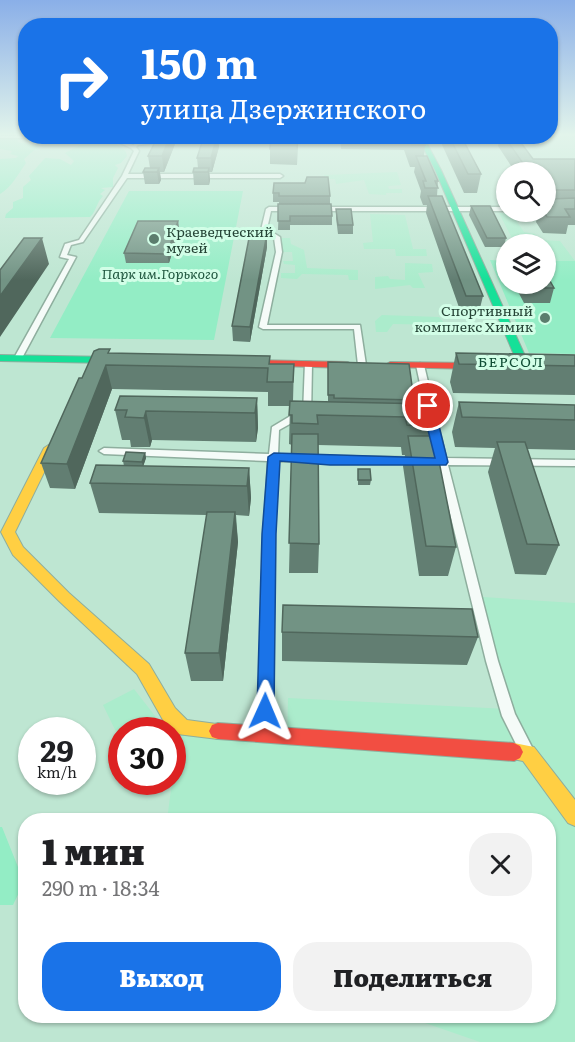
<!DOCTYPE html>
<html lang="ru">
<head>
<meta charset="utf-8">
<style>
	:root { --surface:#fff; --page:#f2f2f2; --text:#202124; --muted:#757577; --accent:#1a73e8 }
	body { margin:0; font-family:Literata,serif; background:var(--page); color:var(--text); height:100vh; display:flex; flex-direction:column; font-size:22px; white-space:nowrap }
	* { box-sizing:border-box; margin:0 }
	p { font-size:20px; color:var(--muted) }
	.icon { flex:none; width:33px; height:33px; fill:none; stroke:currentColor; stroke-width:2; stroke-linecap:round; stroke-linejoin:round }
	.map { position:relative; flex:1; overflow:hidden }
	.details { position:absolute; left:18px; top:813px; width:538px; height:210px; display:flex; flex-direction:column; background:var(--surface); border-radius:24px; box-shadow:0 2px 4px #0004 }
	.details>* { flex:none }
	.guide { position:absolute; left:18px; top:18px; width:540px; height:126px; border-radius:24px; box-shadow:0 2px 4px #0004; background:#1a73e8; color:#fff; overflow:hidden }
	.fabs { position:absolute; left:496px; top:162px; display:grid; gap:12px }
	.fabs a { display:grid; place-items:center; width:60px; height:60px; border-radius:50%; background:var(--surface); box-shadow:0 2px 4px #0004; font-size:30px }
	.speed { position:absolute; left:18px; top:717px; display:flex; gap:12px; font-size:30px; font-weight:700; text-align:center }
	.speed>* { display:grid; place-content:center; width:78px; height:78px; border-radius:50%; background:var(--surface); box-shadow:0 2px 4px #0004; line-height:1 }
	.speed small { font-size:15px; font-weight:400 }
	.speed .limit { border:9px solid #d22; background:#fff; color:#111 }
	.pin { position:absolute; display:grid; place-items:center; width:51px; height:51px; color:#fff; margin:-26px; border:3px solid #fff; border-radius:50%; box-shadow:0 2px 6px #0007 }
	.me { position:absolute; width:66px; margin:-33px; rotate:1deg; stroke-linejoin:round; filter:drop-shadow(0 0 4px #0008) }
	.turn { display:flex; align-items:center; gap:21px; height:126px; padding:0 24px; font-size:27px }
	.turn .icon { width:78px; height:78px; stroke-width:2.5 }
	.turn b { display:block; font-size:42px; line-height:51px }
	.round { display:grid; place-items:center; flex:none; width:63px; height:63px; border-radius:24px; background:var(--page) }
	.overview { display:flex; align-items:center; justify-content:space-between; height:102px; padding:0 24px }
	h1 { font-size:36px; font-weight:800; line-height:45px }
	.button { display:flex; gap:12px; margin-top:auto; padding:12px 24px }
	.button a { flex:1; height:69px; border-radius:24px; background:var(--accent); color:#fff; font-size:24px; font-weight:800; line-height:69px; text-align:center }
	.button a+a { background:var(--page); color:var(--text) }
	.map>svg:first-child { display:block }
	.built { fill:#abeccc }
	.green { fill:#93edc5 }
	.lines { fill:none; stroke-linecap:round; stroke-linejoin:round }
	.street-casing { stroke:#8eae9e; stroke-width:3 }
	.fast-casing { stroke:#8eae9e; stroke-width:2 }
	.slow-casing { stroke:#8eae9e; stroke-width:2 }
	.jam-casing { stroke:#8eae9e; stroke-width:2 }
	.street { fill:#f5fbf8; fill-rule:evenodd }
	.fast { fill:#16e098; fill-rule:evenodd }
	.slow { fill:#ffcf43; fill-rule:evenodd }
	.jam { fill:#f24e42; fill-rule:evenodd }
	.wall { fill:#627e72 }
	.shaded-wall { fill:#50675c }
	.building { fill:#729384; stroke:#50675c; stroke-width:1.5 }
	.route { fill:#1a73e8; stroke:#114b97; stroke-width:1.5 }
	.poi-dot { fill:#5b7d6d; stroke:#d2fee7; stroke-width:2 }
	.labels { text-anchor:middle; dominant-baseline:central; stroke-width:6; stroke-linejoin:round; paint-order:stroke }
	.far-poi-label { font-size:14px; fill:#254436; stroke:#d2fee7; text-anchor:start }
	.far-park-label { font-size:14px; font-style:italic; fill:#225941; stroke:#d2fee7 }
	.far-neighbourhood-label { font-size:14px; letter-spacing:1.5px; fill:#0f4c34; stroke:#d2fee7 }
</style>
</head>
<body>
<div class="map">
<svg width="575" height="1042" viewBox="0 0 575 1042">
	<rect width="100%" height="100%" fill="#bee6d2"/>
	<path class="built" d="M397 172 401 185 388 186 389 189H402V193H386V195L369 194 364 180 336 184 335 179H325L324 175Z
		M499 213H511L524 232 535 234 540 240 560 241 575 261H546V244H515Z
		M370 214 405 215 413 249H426L427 256H396L395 249H364L363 243 373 242Z
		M280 238H290L291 244 304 250 307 268 358 270V280H349L348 275 302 274 297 279 281 278V273H295V265L284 264 283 261H293L292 252H279Z
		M405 263 432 264 433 272 418 273 425 288H413L410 285 375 289V277L388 276 390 279 405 280Z
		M382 315 439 317 446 325 393 324 387 332H376L375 321Z
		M483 597 575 603V1042H480L405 1016H549V820H167L172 782V730H122L121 742 103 705 134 689 166 730 287 742 288 698 508 709Z"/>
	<path class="green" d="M0 139H19L17 142 39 146 24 159 26 163C19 173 11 188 0 194V159L16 158 18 156 10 154 12 151 0 149Z
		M104 141C114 141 120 145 126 152L127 156 121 163 115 165 118 168 113 178V187L101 188 105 190 100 194 103 196C96 203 97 210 90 217L5 218 6 214 13 208V202L23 198V187L31 180 29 176 45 158 60 159 71 165 74 161 65 153 84 143Z
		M129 191H243L214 340 50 338Z
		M490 260 507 261V284H546V261H575V354L529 353Z
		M0 827H2L24 882 13 905H0Z"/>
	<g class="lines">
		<defs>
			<path id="street" d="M0 136H113L133 145 137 143 178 138 354 139 356 140 354 141 178 140 138 145 136 147 139 151 128 174H280L283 176 280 178H127L83 242 71 245 67 255 76 257 22 358 18 360 14 358 69 259 60 257 65 244 79 240 122 176 134 151 131 148 109 138H0Z
				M269 207H292L295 209 292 211H271L267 229 280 237 282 252 267 325H360L366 365 365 367H359L358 365 354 329H263L259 327 276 252 274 238 261 230 266 209Z
				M507 207V211H320L317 209 320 207Z
				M305 362H311L312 364 311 417 307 420H297L279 430 278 455 436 458 416 365 420 363 424 365 446 458 575 460V466L448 465 498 661 515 714 535 753 533 758 528 760 523 758 502 716 486 661 438 464 278 461 274 534 272 733 270 738 265 739 260 738 258 733 264 534 268 461 104 454 99 451 104 448 269 454 272 427 292 415 303 414Z"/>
			<path id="fast" d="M417 136H423L441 170 530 367 529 369 519 370 514 367 518 364 435 170Z
				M0 355 111 357 116 360 111 363 0 361Z"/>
			<path id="slow" d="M50 444 56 448 15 532 23 547 69 593 149 664 175 708 187 720 224 725 227 731 224 737 218 739 177 734 163 720 137 674 59 601 13 555 1 532 44 448Z
				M514 743 534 747 575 800V826L568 823 523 761 508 758 505 752 508 746Z"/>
			<path id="jam" d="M252 360 348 362 353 365 348 368 248 365 247 363Z
				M390 362 474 363 479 366 474 369 386 367 385 365Z
				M218 723 514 743 520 746 523 752 520 758 514 761 218 739 212 737 209 731 212 725Z"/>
		</defs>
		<use href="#street" class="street-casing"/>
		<use href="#fast" class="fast-casing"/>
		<use href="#slow" class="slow-casing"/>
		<use href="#jam" class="jam-casing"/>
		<use href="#street" class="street"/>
		<use href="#fast" class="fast"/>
		<use href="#slow" class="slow"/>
		<use href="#jam" class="jam"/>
	</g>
	<path class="wall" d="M204 136H218L219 147 212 172H209L210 180 209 185H194L193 172 198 168 197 158Z
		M340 136H422L425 145 424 156 438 181 437 196 483 296 478 316H462L426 213 427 205H423L420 197 421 191 414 172 415 167H410L404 150 341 149Z
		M438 136H461L481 174 477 193H464Z
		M500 136H516L533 159H575V225H568L566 234 543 233 536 222 539 212H546V172H515L498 146Z
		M175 144 164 172H160L161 180 159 184H145L143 172 150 168 148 156Z
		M298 147 297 165 270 164V149Z
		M273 193 330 196V204L332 216V225H290V230H278L279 202H273Z
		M471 206 506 238 504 247H485L469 215Z
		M336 209 353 225V234H338L336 218Z
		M178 221 179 230 169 263H126L124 253Z
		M267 233V247L250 342 233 341 232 326Z
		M514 284H546L554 288 550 303H524Z
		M456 353 575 355V395L453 393 450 382Z
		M111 354 270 364H294L293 401 328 402V362L414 400 413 403 432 426 430 436 456 547 448 576H419L403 466 405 455H402L401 447 318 445 319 544 318 573H289L292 445 289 444 290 406H268V392L112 389 75 489 50 488 41 463 82 378Z
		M257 398 258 428 256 442 152 440 150 447H131L130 440H122L115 410Z
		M459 402 575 405V450L527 449 559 545 546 575 515 574 488 472 495 448 455 447 452 432Z
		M145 453 146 458 143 466 249 468 251 498 249 516 236 515 238 542 223 681H191L185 653 207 515 99 513 90 483 124 466 123 461Z
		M358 469 371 480 370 485H358Z
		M282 632 478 637 467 665 282 661Z"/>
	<path class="shaded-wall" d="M170 136H174L175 144 164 172 162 156Z
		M217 136H218L219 147 212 172 211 158Z
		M159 168 161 180 159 184 157 172Z
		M209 168 210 180 209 185 208 172Z
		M178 221 179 230 169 263 167 254Z
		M267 233V247L250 342V327Z
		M42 238 49 264 0 337V296Z
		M106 365 112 389 75 489 67 464Z
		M257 398 258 428 256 442 255 413Z
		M146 411 152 440 150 447 144 418Z
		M145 453 146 458 143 467 142 462Z
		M249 468 251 498 249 516 247 486Z
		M235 512 238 542 223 681 219 653Z"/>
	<path class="building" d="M158 136H170L162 156H148Z
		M204 136H217L211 158H197Z
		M271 136H298L297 149H270Z
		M410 136H422L425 145H412Z
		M449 136H461L481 174H468Z
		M504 136H516L533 159H575V190H550L548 192 550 199 575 198V209H565L570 217H547L544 212H546V206H552L546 197V172H529Z
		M416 156H427L438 181H435L438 188H425L423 181H426Z
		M145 168H159L157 172H143Z
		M194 168H209L208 172H193Z
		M307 177H328L330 196H279V193H273L274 183H305Z
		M428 196H442L483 296H466Z
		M278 204H331L332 216H290V221H278Z
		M471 206H490L506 238H487Z
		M336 209H351L353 225H338Z
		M138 221H178L167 254 124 253Z
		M250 233H267L250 327 232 326Z
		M24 238H42L0 296V270Z
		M546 274 554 288H528L525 284H546Z
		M99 349H110L108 353 270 356 269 364H294L293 382H267L268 368 106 365 67 464 41 463 79 378H82L94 351Z
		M456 353 575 355V366L459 364Z
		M328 362 409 364 414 400 334 398V395H328Z
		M120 396 257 398 255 413 146 411 144 418 125 417 127 410H115Z
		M290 401 430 404 432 426 407 425 405 417 317 415 318 424 292 423V415H289Z
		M459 402 575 405V420L462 417Z
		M292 434H318L319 544 289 543Z
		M408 436H434L456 547 426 546Z
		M497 442H525L559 545 527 544Z
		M126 452 145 453 142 462 123 461Z
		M96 465 249 468 247 486 90 483Z
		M358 469H370L371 480H358Z
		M207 512H235L219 653H185Z
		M283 605 472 609 478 637 282 632Z"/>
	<linearGradient id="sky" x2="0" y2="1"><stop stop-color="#8aafe8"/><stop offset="0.48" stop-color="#e2f4eb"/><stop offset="1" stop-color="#e2f4eb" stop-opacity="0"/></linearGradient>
	<rect width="575" height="280" fill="url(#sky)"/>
	<path class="route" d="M428 402 434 406 448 462 446 465H330L280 461 276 534 274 711 272 716 265 719 259 716 257 711 262 534 268 457 274 453 435 458 422 406Z"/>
	<g class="poi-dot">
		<circle cx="154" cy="239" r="6"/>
		<circle cx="545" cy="318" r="6"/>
	</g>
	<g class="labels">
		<g class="far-poi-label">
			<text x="166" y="231">Краеведческий<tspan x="166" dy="16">музей</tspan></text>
			<text x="533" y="310" text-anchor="end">Спортивный<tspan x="533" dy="16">комплекс Химик</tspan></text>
		</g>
		<g class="far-park-label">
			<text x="160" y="273">Парк им.Горького</text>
		</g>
		<g class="far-neighbourhood-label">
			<text x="511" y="361">БЕРСОЛ</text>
		</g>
	</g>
</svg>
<div class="fabs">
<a><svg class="icon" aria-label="search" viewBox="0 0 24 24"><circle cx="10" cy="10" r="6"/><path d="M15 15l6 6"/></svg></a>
<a><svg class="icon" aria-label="layers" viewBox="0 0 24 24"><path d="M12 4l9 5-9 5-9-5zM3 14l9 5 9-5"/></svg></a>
</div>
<div class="speed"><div>29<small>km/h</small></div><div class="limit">30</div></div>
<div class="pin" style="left:428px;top:406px;background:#d93025"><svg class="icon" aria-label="arrive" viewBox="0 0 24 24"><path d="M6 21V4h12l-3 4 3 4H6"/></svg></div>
<svg class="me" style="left:265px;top:711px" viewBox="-20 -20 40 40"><path d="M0-17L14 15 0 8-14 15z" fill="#1a73e8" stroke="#fff" stroke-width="4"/></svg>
<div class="guide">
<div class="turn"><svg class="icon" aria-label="right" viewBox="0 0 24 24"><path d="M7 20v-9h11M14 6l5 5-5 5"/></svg><div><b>150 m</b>улица Дзержинского</div></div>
</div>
<section class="details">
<div class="overview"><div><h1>1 мин</h1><p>290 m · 18:34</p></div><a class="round"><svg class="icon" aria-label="close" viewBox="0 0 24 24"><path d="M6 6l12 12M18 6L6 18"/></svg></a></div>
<div class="button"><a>Выход</a><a>Поделиться</a></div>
</section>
</div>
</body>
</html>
